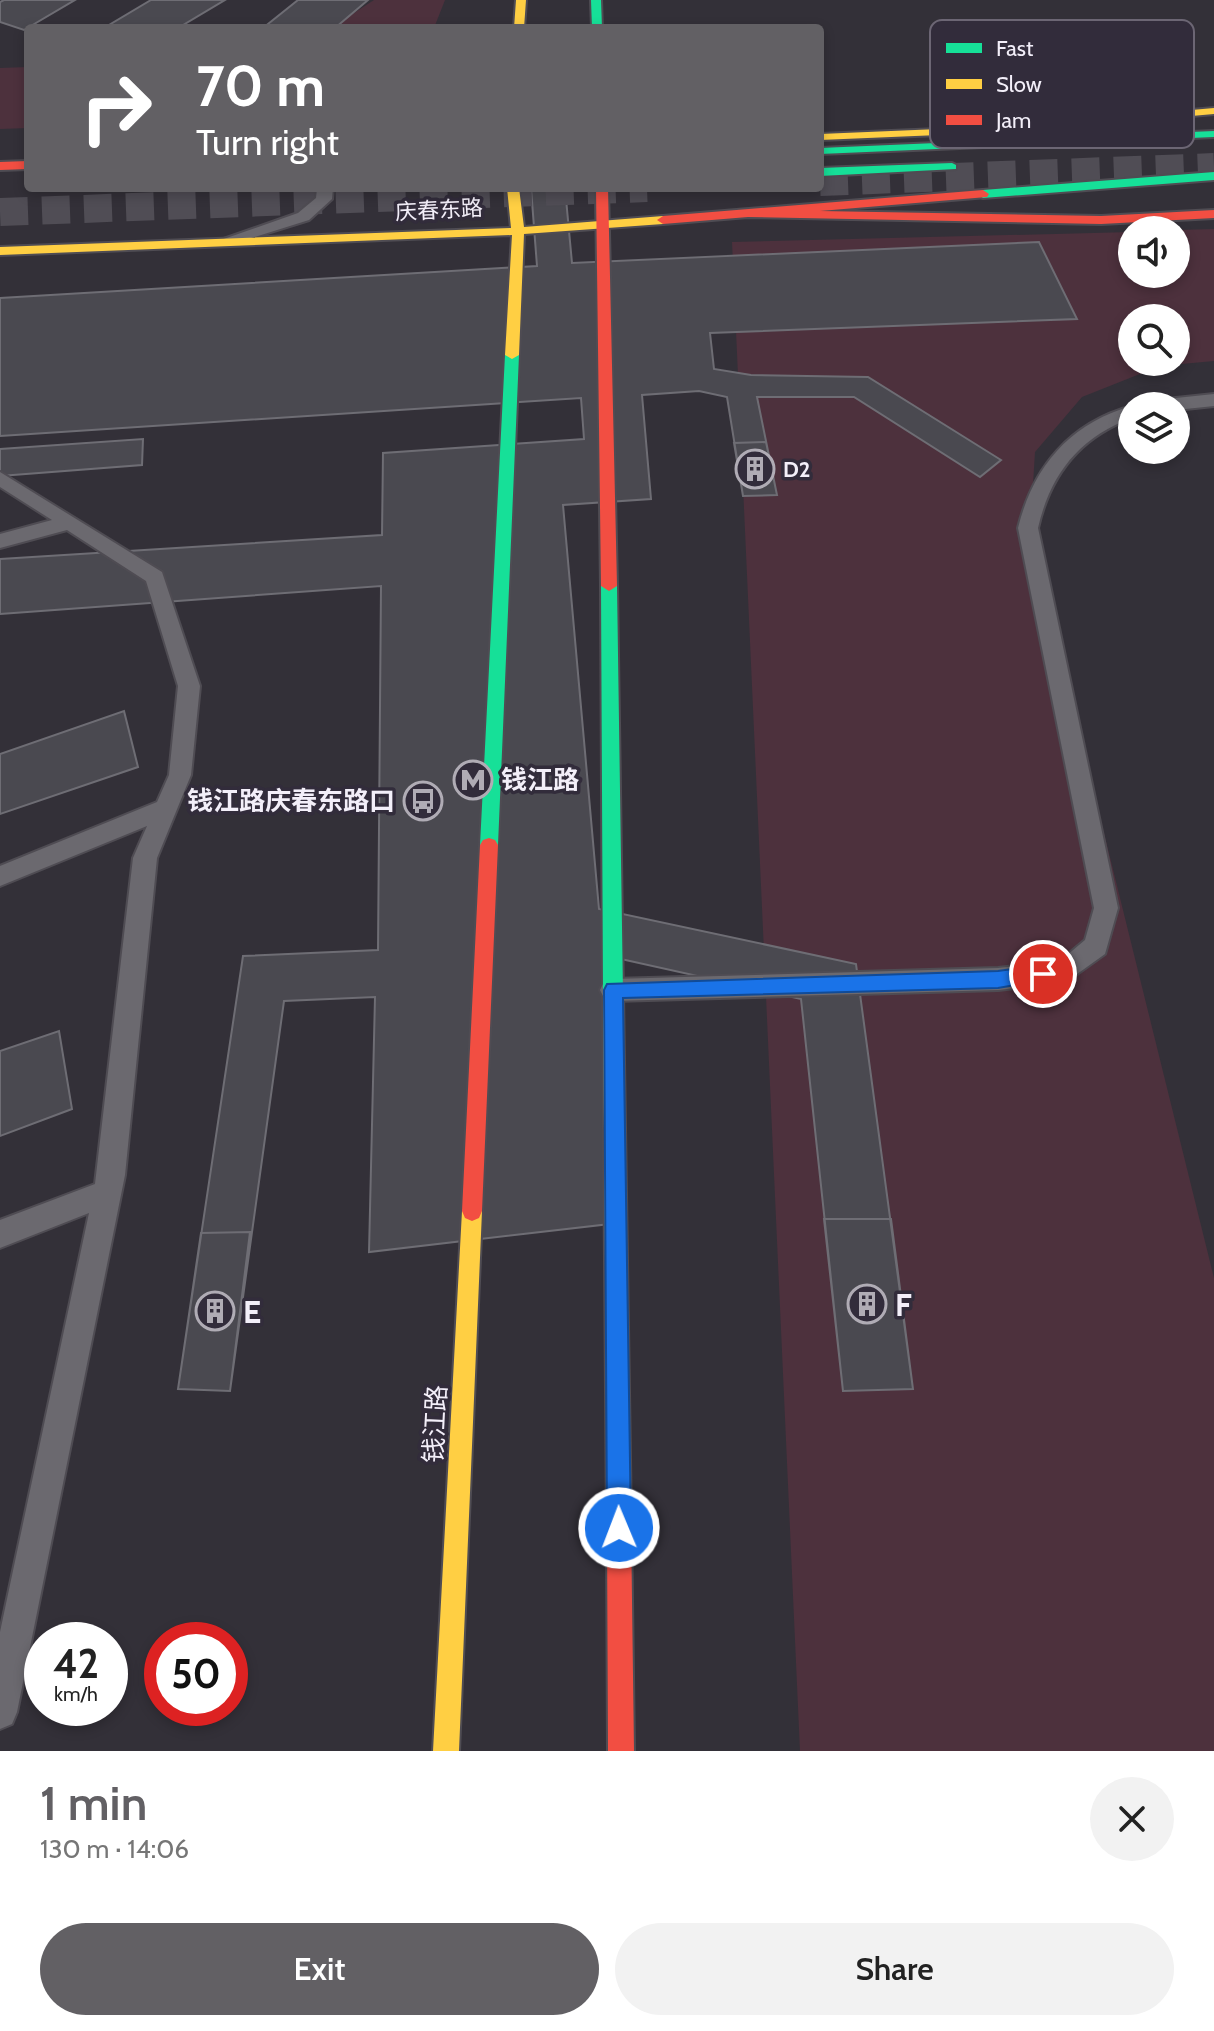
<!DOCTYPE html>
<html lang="en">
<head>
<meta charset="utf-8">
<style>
	:root { --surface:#fff; --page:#f2f2f2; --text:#222; --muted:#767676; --accent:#626064 }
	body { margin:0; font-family:Cabin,"Noto Sans SC",sans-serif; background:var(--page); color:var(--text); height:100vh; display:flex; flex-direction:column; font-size:30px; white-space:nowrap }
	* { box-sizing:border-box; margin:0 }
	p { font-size:26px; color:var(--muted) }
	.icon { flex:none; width:44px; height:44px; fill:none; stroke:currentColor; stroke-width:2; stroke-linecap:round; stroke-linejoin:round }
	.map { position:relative; height:1751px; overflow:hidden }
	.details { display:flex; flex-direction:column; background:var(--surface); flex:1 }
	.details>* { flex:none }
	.top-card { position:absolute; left:24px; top:24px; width:800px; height:168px; border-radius:8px; box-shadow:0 4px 12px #0003; background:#626064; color:#fff; overflow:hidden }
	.buttons { position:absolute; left:1118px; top:216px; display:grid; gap:16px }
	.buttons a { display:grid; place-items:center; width:72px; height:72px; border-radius:50%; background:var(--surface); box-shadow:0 4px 12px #0003; font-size:40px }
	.speed { position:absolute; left:24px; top:1622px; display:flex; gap:16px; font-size:40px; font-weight:700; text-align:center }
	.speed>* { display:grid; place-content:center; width:104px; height:104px; border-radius:50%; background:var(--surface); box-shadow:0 4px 12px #0003; line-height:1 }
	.speed small { font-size:20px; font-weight:400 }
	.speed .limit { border:12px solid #d22; background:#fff; color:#111 }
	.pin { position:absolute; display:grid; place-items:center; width:68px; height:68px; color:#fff; margin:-34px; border:4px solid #fff; border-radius:50%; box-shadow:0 2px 8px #0007 }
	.me { position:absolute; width:88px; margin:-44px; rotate:359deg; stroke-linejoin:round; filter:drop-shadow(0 0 6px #0008) }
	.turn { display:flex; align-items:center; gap:28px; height:168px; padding:0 40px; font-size:36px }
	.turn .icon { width:104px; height:104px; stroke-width:2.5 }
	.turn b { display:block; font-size:56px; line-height:68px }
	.round { display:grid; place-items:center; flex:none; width:84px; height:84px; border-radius:42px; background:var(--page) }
	.overview { display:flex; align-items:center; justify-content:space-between; height:136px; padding:0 40px }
	h1 { font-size:48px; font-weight:600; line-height:60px; color:var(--accent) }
	.action { display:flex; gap:16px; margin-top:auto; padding:16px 40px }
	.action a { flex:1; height:92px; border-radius:48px; background:var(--accent); color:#fff; font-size:32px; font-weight:600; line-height:92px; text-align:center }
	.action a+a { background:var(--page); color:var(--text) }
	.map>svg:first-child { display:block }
	.green { fill:#4d313d; fill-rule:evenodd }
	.building { fill:#4a4950; stroke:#6e6d74; stroke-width:2 }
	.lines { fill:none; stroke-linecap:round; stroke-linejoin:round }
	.primary-tunnel { stroke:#504d55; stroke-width:28; stroke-dasharray:28 14; stroke-linecap:butt }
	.lane-casing { stroke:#4f4c53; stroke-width:4 }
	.fast-casing { stroke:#4f4c53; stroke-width:4 }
	.slow-casing { stroke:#4f4c53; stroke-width:4 }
	.jam-casing { stroke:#4f4c53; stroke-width:4 }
	.lane { fill:#6b696f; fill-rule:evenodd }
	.fast { fill:#16e098; fill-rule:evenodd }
	.slow { fill:#ffcf43; fill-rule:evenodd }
	.jam { fill:#f24e42; fill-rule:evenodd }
	.route { fill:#1a73e8; stroke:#114b97; stroke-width:2 }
	.labels { text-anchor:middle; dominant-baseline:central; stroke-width:7; stroke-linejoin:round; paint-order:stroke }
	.far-street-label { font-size:22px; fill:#f3eff9; stroke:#322c3b }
	.far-poi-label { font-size:22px; font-weight:bold; fill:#f3eff9; stroke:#322c3b; text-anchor:start }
	.poi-label { font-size:26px; font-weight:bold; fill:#f3eff9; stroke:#322c3b; text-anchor:start }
	.street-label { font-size:26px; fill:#f3eff9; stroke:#322c3b }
	.near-poi-label { font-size:32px; font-weight:bold; fill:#f3eff9; stroke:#322c3b; text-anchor:start }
	.key { fill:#322c3b; stroke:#6c6674; stroke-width:2 }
	.key-label { font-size:22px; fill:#f3eff9 }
</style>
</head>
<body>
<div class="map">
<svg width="1214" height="1751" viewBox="0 0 1214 1751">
	<rect width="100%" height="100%" fill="#333038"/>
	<path class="green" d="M374 0H445L434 28H331Z
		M28 67V128L0 129V68Z
		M1214 229V361L1160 366 1082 397 1035 452 1030 534 1214 1278V1751H800L732 242 1132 232V274H1176V230ZM1132 318H1176V362H1132Z"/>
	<path class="building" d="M4 0H75L24 30 0 22V2Z
		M151 0H225L178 28H104Z
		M298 0H368L335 28H263Z
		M531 188H565L572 263 1039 242 1077 319 710 333 714 369 751 375 868 377 1001 460 980 477 854 397H757L777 495 743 496 727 397 699 391 642 395 651 499 563 505 599 909 856 964 913 1389 843 1391 801 999 603 955 627 1222 369 1252 375 997 284 1001 230 1391 178 1389 243 956 378 950 381 586 0 614V559L382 535 383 453 584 439 581 398 0 436V298L537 266Z
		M143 439 142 465 0 476V449Z
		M766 442 777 495 743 496 734 443Z
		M124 711 138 767 0 814V754Z
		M59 1031 72 1109 0 1136V1051Z
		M824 1219H891L913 1389 843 1391Z
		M250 1232 230 1391 178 1389 201 1233Z"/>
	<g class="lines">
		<path class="primary-tunnel" d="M820 182 1214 167
			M0 212 647 188"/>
		<defs>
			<path id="lane" d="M1140 126 1145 128V134L1056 135 1048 130 1056 125Z
				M317 188H333L332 199 309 220 226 246 218 241 298 213 316 198Z
				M1214 394V406L1176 410V406H1148L1157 400Z
				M1132 406V418C1079 437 1050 475 1038 528L1118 908 1105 954 1066 982 998 990 613 1001 604 998 600 990 604 982 613 979 998 968 1060 961 1085 940 1094 908 1018 528C1033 467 1070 423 1132 406Z
				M0 472 162 572 200 686 191 775 157 858 125 1175 17 1712 12 1724 0 1729V1632L89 1213 0 1248V1220L95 1184 133 858 147 826 0 886V866L157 802 169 775 178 686 146 581 67 530 0 548V534L52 520 0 487Z"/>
			<path id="fast" d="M591 0H601L602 28H592Z
				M1214 131V137L820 154V148Z
				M952 163 956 165V169L820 176V168Z
				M1214 172V180L983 198 977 194 983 190Z
				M512 351 519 355 498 845 495 850H483L480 845 505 355Z
				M609 581 617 586 623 995 620 1001 613 1003 606 1001 603 995 601 586Z"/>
			<path id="slow" d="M516 0H526L524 28H514Z
				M1214 108V114L1010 132 820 140V134L1010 126Z
				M507 188H519L524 227 663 216 669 220 663 224 524 234 519 355 512 359 505 355 512 235 0 255V247L511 228Z
				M613 987 620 989 623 995 631 1525 627 1533 619 1537 611 1533 607 1525 603 995 606 989Z
				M472 1201 479 1204 482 1211 459 1751H433L462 1211 465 1204Z"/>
			<path id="jam" d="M28 161V169L0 170V162Z
				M596 188H608L617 586 609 591 601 586Z
				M983 190 989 194 987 197 820 211 1101 216 1214 210V218L1101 224 748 217 663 224 657 220 663 216Z
				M489 838 495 840 498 845 482 1211 479 1218 472 1221 465 1218 462 1211 480 845 483 840Z
				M619 1513 627 1517 631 1525 634 1751H608L607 1525 611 1517Z"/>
		</defs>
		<use href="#lane" class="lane-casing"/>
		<use href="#fast" class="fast-casing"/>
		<use href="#slow" class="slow-casing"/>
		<use href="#jam" class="jam-casing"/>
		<use href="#lane" class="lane"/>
		<use href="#fast" class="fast"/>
		<use href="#slow" class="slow"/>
		<use href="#jam" class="jam"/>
	</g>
	<path class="route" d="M1043 965 1053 974 1050 979 998 988 623 998 631 1528 628 1537 619 1540 611 1537 607 1528 604 990 607 984 998 971Z"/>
	<defs>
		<symbol id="building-ring" viewBox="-11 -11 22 22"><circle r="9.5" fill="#322c3b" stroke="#b0acb5" stroke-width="1.5"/><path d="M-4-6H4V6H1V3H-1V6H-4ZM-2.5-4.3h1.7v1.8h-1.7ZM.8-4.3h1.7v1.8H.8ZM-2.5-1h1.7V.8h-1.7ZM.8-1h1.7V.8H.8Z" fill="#b0acb5"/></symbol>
		<symbol id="metro-ring" viewBox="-11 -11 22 22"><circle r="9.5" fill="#322c3b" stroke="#b0acb5" stroke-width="1.5"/><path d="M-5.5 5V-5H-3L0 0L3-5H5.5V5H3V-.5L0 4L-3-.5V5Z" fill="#b0acb5"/></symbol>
		<symbol id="bus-ring" viewBox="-11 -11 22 22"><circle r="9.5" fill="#322c3b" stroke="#b0acb5" stroke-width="1.5"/><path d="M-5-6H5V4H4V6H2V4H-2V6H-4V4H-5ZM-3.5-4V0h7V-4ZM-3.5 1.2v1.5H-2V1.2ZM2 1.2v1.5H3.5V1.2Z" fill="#b0acb5"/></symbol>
	</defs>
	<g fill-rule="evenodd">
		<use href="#building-ring" x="733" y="447" width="44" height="44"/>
		<use href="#metro-ring" x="451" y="758" width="44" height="44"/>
		<use href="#bus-ring" x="401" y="779" width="44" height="44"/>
		<use href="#building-ring" x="845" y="1282" width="44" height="44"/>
		<use href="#building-ring" x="193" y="1289" width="44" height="44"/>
	</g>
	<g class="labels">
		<g class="far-street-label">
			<text transform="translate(439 210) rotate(-3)">庆春东路</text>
		</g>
		<g class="far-poi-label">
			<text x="783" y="469">D2</text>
		</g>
		<g class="poi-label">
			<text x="501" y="780">钱江路</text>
			<text x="395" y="801" text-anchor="end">钱江路庆春东路口</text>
		</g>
		<g class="street-label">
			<text transform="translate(435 1424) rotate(-87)">钱江路</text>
		</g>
		<g class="near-poi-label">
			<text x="895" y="1304">F</text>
			<text x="243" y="1311">E</text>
		</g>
	</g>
	<rect x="930" y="20" width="264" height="128" rx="12" class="key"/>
	<rect x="946" y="43" width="36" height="10" fill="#16e098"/>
	<rect x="946" y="79" width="36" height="10" fill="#ffcf43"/>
	<rect x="946" y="115" width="36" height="10" fill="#f24e42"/>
	<g class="key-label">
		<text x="996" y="56">Fast</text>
		<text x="996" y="92">Slow</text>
		<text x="996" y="128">Jam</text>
	</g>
</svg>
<div class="buttons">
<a><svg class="icon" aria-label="sound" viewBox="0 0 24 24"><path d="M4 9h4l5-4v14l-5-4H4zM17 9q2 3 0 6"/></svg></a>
<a><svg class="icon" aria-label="search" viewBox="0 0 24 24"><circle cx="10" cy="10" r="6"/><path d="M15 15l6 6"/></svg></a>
<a><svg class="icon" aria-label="layers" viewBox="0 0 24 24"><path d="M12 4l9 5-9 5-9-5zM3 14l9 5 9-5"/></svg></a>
</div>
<div class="speed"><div>42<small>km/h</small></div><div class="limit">50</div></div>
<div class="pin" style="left:1043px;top:974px;background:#d93025"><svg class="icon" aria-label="arrive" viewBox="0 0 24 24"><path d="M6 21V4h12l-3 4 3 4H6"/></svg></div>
<svg class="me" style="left:619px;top:1528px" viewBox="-20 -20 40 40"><circle r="17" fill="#1a73e8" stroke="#fff" stroke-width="3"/><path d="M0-11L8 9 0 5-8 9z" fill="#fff"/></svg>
<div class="top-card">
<div class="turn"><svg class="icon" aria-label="right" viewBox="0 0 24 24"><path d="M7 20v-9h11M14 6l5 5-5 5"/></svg><div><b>70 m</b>Turn right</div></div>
</div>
</div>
<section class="details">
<div class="overview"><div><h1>1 min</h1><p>130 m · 14:06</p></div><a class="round"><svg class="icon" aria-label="close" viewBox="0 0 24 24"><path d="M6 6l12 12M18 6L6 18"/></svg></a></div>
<div class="action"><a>Exit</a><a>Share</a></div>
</section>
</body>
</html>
